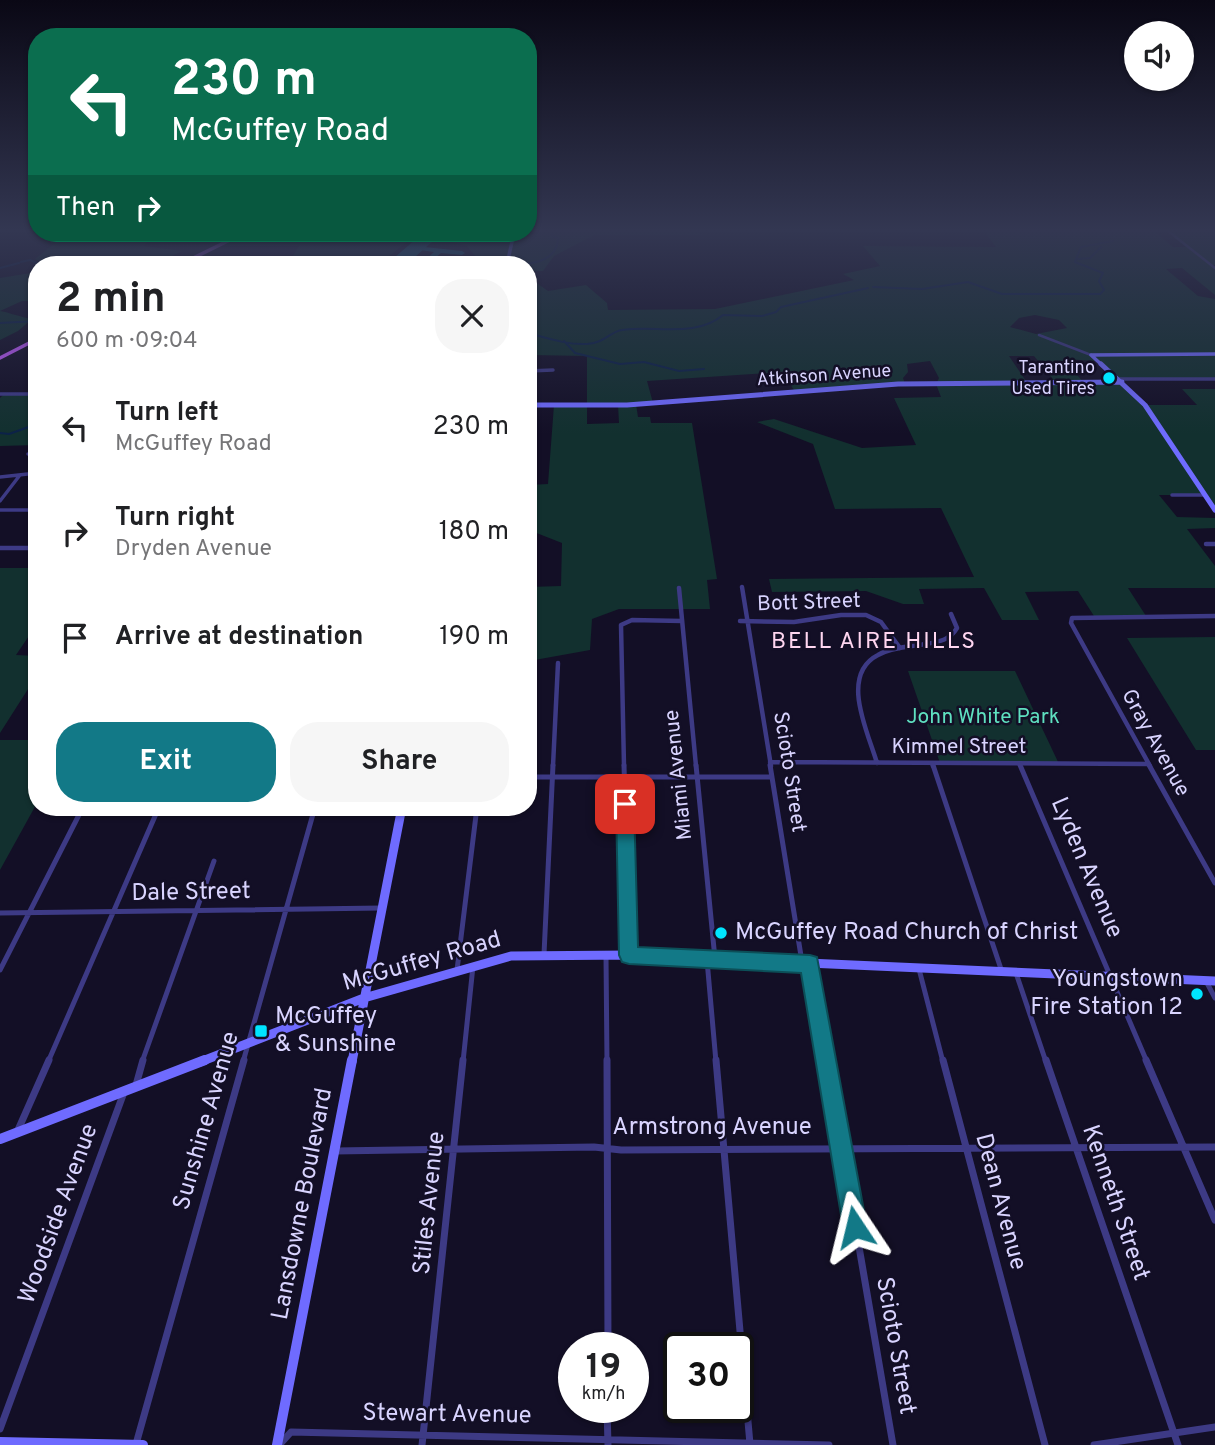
<!DOCTYPE html>
<html lang="en">
<head>
<meta charset="utf-8">
<style>
	:root { --surface:#fff; --page:#f6f6f6; --text:#202124; --muted:#757577; --accent:#127987 }
	body { margin:0; font-family:Overpass,sans-serif; background:var(--page); color:var(--text); height:100vh; display:flex; flex-direction:column; font-size:26px; white-space:nowrap }
	* { box-sizing:border-box; margin:0 }
	p { font-size:23px; color:var(--muted) }
	.icon { flex:none; width:38px; height:38px; fill:none; stroke:currentColor; stroke-width:2; stroke-linecap:round; stroke-linejoin:round }
	.map { position:relative; flex:1; overflow:hidden }
	.panel { position:absolute; left:28px; top:256px; width:509px; height:560px; display:flex; flex-direction:column; background:var(--surface); border-radius:28px; box-shadow:0 2px 5px #0004 }
	.panel>* { flex:none }
	.hud { position:absolute; left:28px; top:28px; width:509px; height:214px; border-radius:28px; box-shadow:0 2px 5px #0004; background:#0b6e4f; color:#fff; overflow:hidden }
	.fabs { position:absolute; left:1124px; top:21px; display:grid; gap:14px }
	.fabs a { display:grid; place-items:center; width:70px; height:70px; border-radius:50%; background:var(--surface); box-shadow:0 2px 5px #0004; font-size:35px }
	.speed { position:absolute; left:558px; top:1332px; display:flex; gap:14px; font-size:35px; font-weight:700; text-align:center }
	.speed>* { display:grid; place-content:center; width:91px; height:91px; border-radius:50%; background:var(--surface); box-shadow:0 2px 5px #0004; line-height:1 }
	.speed small { font-size:18px; font-weight:400 }
	.speed .limit { border:4px solid #111; border-radius:10px; background:#fff; color:#111 }
	.pin { position:absolute; display:grid; place-items:center; width:60px; height:60px; color:#fff; margin:-30px; border-radius:14px; box-shadow:0 4px 10px #0006 }
	.me { position:absolute; width:77px; margin:-38px; rotate:350deg; stroke-linejoin:round; filter:drop-shadow(0 0 5px #0008) }
	.turn { display:flex; align-items:center; gap:24px; height:147px; padding:0 28px; font-size:32px }
	.turn .icon { width:91px; height:91px; stroke-width:2.5 }
	.turn b { display:block; font-size:49px; line-height:60px }
	.then { display:flex; align-items:center; height:66px; padding:0 28px; background:#0003; gap:14px; font-size:26px }
	.round { display:grid; place-items:center; flex:none; width:74px; height:74px; border-radius:28px; background:var(--page) }
	.summary { display:flex; align-items:center; justify-content:space-between; height:119px; padding:0 28px }
	h1 { font-size:42px; font-weight:700; line-height:52px }
	.primary-button { display:flex; gap:14px; margin-top:auto; padding:14px 28px }
	.primary-button a { flex:1; height:80px; border-radius:28px; background:var(--accent); color:#fff; font-size:28px; font-weight:700; line-height:80px; text-align:center }
	.primary-button a+a { background:var(--page); color:var(--text) }
	ul { padding:0; list-style:none }
	li { display:flex; align-items:center; gap:21px; height:105px; padding:0 28px }
	li div { flex:1 }
	li b { display:block; font-size:26px }
	li em { font-style:normal }
	.map>svg:first-child { display:block }
	.green { fill:#12302f; fill-rule:evenodd }
	.lines { fill:none; stroke-linecap:round; stroke-linejoin:round }
	.stream { stroke:#0c2248; stroke-width:2 }
	.taxiway { fill:#0a7a92; fill-rule:evenodd }
	.runway { fill:#0a7a92; fill-rule:evenodd }
	.street-far4 { stroke:#3d3a85; stroke-width:2.5 }
	.street-far3 { stroke:#3d3a85; stroke-width:3.5 }
	.street-far2 { stroke:#3d3a85; stroke-width:4.5 }
	.street-far1 { stroke:#3d3a85; stroke-width:5 }
	.street { stroke:#3d3a85; stroke-width:7 }
	.secondary-far3 { stroke:#6f6bff; stroke-width:3.5 }
	.secondary-far2 { stroke:#6f6bff; stroke-width:5 }
	.secondary-far1 { stroke:#6f6bff; stroke-width:9 }
	.secondary { stroke:#6f6bff; stroke-width:10 }
	.primary { stroke:#c25bff; stroke-width:3.5 }
	.route { fill:#127987; stroke:#0c4f58; stroke-width:2 }
	.poi-dot { fill:#00e5ff; stroke:#130f26; stroke-width:2.5 }
	.labels { text-anchor:middle; dominant-baseline:central; stroke-width:5; stroke-linejoin:round; paint-order:stroke }
	.far-poi-label { font-size:18px; fill:#d9d4ff; stroke:#130f26; text-anchor:end }
	.far-street-label { font-size:18px; fill:#d9d4ff; stroke:#130f26 }
	.street-label { font-size:21px; fill:#d9d4ff; stroke:#130f26 }
	.park-label { font-size:21px; fill:#5fe0c0; stroke:#130f26 }
	.neighbourhood-label { font-size:23px; letter-spacing:2px; fill:#ffd6f0; stroke:#130f26 }
	.near-street-label { font-size:24px; fill:#d9d4ff; stroke:#130f26 }
	.near-poi-label { font-size:24px; fill:#d9d4ff; stroke:#130f26; text-anchor:start }
</style>
</head>
<body>
<div class="map">
<svg width="1215" height="1445" viewBox="0 0 1215 1445">
	<rect width="100%" height="100%" fill="#130f26"/>
	<path class="green" d="M543 231H692L704 235H594L554 256 543 271H529L528 264H507L508 258H477L466 245 453 243 458 238 447 237 452 233 533 235Z
		M984 231H1154L1173 247H1186L1168 231H1215V265H1212L1215 268V295L1182 268 1166 269 1198 296 1215 299V379H1118L1098 361 1063 359 1085 384 1122 382 1145 405H1197L1182 389H1215V510L1204 495H1159L1177 517 1215 518V528L1187 529 1215 566V588H1128L1146 616H1094L1078 591 1025 592 1039 620H1002L984 588 919 589 924 604H903L866 591 772 592 769 579 974 577 941 508 835 509 813 444 757 422 774 419 862 448 916 445 894 398 941 397 936 384 939 378 930 361 907 364 908 372 903 378 905 384 795 392 783 372 647 381 653 403 636 404 638 417H650L651 423H692L717 579 707 580 710 609H619L592 619 590 650 529 661V587L561 586 562 543 534 532 536 504H529V485L548 484 554 405H587V356L529 355V286L538 284 548 291 586 285 607 303 608 310 715 309 854 280 843 274 880 266 863 246 996 247ZM1035 315 1059 320 1067 328 1036 334 1010 327 1019 318ZM1009 356H1034L1056 383 1028 384ZM618 405 619 423 587 424V406Z
		M68 233H155L144 246 182 251 157 264H44L35 259Z
		M244 233H418L379 264H288L299 246H217Z
		M37 272V301H22L0 311C11 313 20 317 32 319L18 331 0 340V278Z
		M4 394H37V445L0 446V398Z
		M0 568H37V624L16 655 37 656V675L0 733Z
		M1215 637V750H1196L1127 638Z
		M908 671H1015L1059 764 940 763Z
		M0 740H37V803L0 870Z"/>
	<g class="lines">
		<path class="stream" d="M1078 259 1090 258 1101 247
			M21 262 30 260 39 264
			M459 264 461 257
			M528 264C543 261 558 256 558 238L552 236V231
			M0 268 19 263
			M873 287 922 289 968 282 1002 294H1100L1104 290 1099 281 1103 273 1075 262 1081 247 1113 241
			M0 323 37 321
			M528 333C547 338 567 345 587 344 605 343 611 331 622 330 655 325 696 338 723 315L762 316 776 312 781 307 868 288
			M564 341 575 353 620 364 644 362 679 371 704 369
			M0 433 9 434 37 424"/>
		<path class="taxiway" d="M415 246 462 251 465 253 462 255 441 253 428 264H421L434 252 413 249Z"/>
		<path class="runway" d="M423 233H442L407 264H387Z"/>
		<path class="street-far4" d="M1168 231 1215 268
			M1039 335 1091 355"/>
		<path class="street-far3" d="M528 371 553 370
			M1118 379H1215
			M0 394H37
			M28 454H37
			M0 477 37 473
			M1172 495H1205
			M0 501 20 475
			M0 510H37"/>
		<path class="street-far2" d="M1206 544H1215
			M0 548H37
			M742 587 771 766
			M679 588 696 766
			M740 621 794 622 841 615H866L881 622 900 648
			M770 762 1149 764
			M877 763C868 732 839 675 878 655 892 647 910 647 925 644 939 642 950 640 957 628L951 614
			M932 763 933 766
			M553 766 558 663
			M624 766 621 625 632 620 682 621
			M1150 766 1071 623 1072 618 1215 616"/>
		<path class="street-far1" d="M624 765 629 954
			M696 765 715 959
			M770 765 802 962
			M933 765 1002 972
			M1020 765 1147 1062
			M1149 765 1215 883
			M528 777H772
			M0 913 381 908
			M544 954 553 765
			M606 956 607 1062
			M707 960 716 1062
			M810 964 827 1062
			M919 969 943 1062
			M0 970 83 807
			M457 970 477 807
			M1016 973 1046 1062
			M1206 981 1215 998
			M48 1062 159 807
			M142 1062 214 861
			M243 1062 315 807
			M463 1062 473 966"/>
		<path class="street" d="M607 1060 608 1348
			M716 1060 750 1444
			M827 1060 893 1445
			M943 1060 1045 1445
			M1046 1060 1178 1445
			M1146 1060 1215 1220
			M136 1085 143 1060
			M18 1130 49 1060
			M335 1151 594 1147 621 1150 1215 1147
			M607 1407 608 1445
			M0 1429 123 1095
			M281 1443 291 1432 829 1445
			M136 1444 244 1060
			M422 1445 463 1060
			M1094 1445 1215 1427"/>
		<path class="secondary-far3" d="M507 264 514 233
			M1091 355 1103 366
			M1091 355 1215 354"/>
		<path class="secondary-far2" d="M1101 364 1145 405 1215 510
			M528 405H627L898 384 1122 382"/>
		<path class="secondary-far1" d="M200 1062 364 998 511 956 629 955 1215 981
			M352 1062 402 807"/>
		<path class="secondary" d="M0 1139 205 1060
			M0 1442 143 1445
			M277 1445 352 1060"/>
		<path class="primary" d="M181 264 244 233
			M0 358 37 339"/>
	</g>
	<linearGradient id="sky" x2="0" y2="1"><stop stop-color="#0a0815"/><stop offset="0.53" stop-color="#333752"/><stop offset="1" stop-color="#333752" stop-opacity="0"/></linearGradient>
	<rect width="1215" height="434" fill="url(#sky)"/>
	<path class="route" d="M625 797 631 799 634 804 638 947 810 955 817 957 867 1227 864 1235 855 1239 846 1235 843 1227 801 973 629 964 622 962 619 955 616 804 619 799Z"/>
	<g class="poi-dot">
		<circle cx="1109" cy="378" r="7"/>
		<circle cx="721" cy="933" r="7"/>
		<circle cx="1197" cy="994" r="7"/>
		<rect x="254" y="1024" width="14" height="14" rx="3.5"/>
	</g>
	<g class="labels">
		<g class="far-poi-label">
			<text x="1095" y="368">Tarantino<tspan x="1095" dy="21">Used Tires</tspan></text>
		</g>
		<g class="far-street-label">
			<text transform="translate(824 376) rotate(-4)">Atkinson Avenue</text>
		</g>
		<g class="street-label">
			<text transform="translate(809 603) rotate(-2)">Bott Street</text>
			<text transform="translate(1155 743) rotate(61)">Gray Avenue</text>
			<text x="959" y="747">Kimmel Street</text>
			<text transform="translate(789 772) rotate(81)">Scioto Street</text>
			<text transform="translate(679 775) rotate(-96)">Miami Avenue</text>
		</g>
		<g class="park-label">
			<text x="983" y="717">John White Park</text>
		</g>
		<g class="neighbourhood-label">
			<text x="874" y="642">BELL AIRE HILLS</text>
		</g>
		<g class="near-street-label">
			<text transform="translate(1086 868) rotate(67)">Lyden Avenue</text>
			<text transform="translate(191 893) rotate(-1)">Dale Street</text>
			<text transform="translate(422 962) rotate(-16)">McGuffey Road</text>
			<text transform="translate(207 1121) rotate(-74)">Sunshine Avenue</text>
			<text x="712" y="1128">Armstrong Avenue</text>
			<text transform="translate(1000 1202) rotate(75)">Dean Avenue</text>
			<text transform="translate(430 1203) rotate(-84)">Stiles Avenue</text>
			<text transform="translate(1115 1203) rotate(71)">Kenneth Street</text>
			<text transform="translate(303 1204) rotate(-79)">Lansdowne Boulevard</text>
			<text transform="translate(59 1214) rotate(-70)">Woodside Avenue</text>
			<text transform="translate(895 1346) rotate(80)">Scioto Street</text>
			<text transform="translate(447 1415) rotate(1)">Stewart Avenue</text>
		</g>
		<g class="near-poi-label">
			<text x="735" y="933">McGuffey Road Church of Christ</text>
			<text x="1183" y="980" text-anchor="end">Youngstown<tspan x="1183" dy="28">Fire Station 12</tspan></text>
			<text x="275" y="1017">McGuffey<tspan x="275" dy="28">&amp; Sunshine</tspan></text>
		</g>
	</g>
</svg>
<div class="fabs">
<a><svg class="icon" aria-label="sound" viewBox="0 0 24 24"><path d="M4 9h4l5-4v14l-5-4H4zM17 9q2 3 0 6"/></svg></a>
</div>
<div class="speed"><div>19<small>km/h</small></div><div class="limit">30</div></div>
<div class="pin" style="left:625px;top:804px;background:#d93025"><svg class="icon" aria-label="arrive" viewBox="0 0 24 24"><path d="M6 21V4h12l-3 4 3 4H6"/></svg></div>
<svg class="me" style="left:855px;top:1227px" viewBox="-20 -20 40 40"><path d="M0-17L14 15 0 8-14 15z" fill="#127987" stroke="#fff" stroke-width="4"/></svg>
<div class="hud">
<div class="turn"><svg class="icon" aria-label="left" viewBox="0 0 24 24"><path d="M17 20v-9H6M10 6l-5 5 5 5"/></svg><div><b>230 m</b>McGuffey Road</div></div>
<div class="then">Then<svg class="icon" aria-label="right" viewBox="0 0 24 24"><path d="M7 20v-9h11M14 6l5 5-5 5"/></svg></div>
</div>
<section class="panel">
<div class="summary"><div><h1>2 min</h1><p>600 m · 09:04</p></div><a class="round"><svg class="icon" aria-label="close" viewBox="0 0 24 24"><path d="M6 6l12 12M18 6L6 18"/></svg></a></div>
<ul>
<li><svg class="icon" aria-label="left" viewBox="0 0 24 24"><path d="M17 20v-9H6M10 6l-5 5 5 5"/></svg><div><b>Turn left</b><p>McGuffey Road</p></div><em>230 m</em></li>
<li><svg class="icon" aria-label="right" viewBox="0 0 24 24"><path d="M7 20v-9h11M14 6l5 5-5 5"/></svg><div><b>Turn right</b><p>Dryden Avenue</p></div><em>180 m</em></li>
<li><svg class="icon" aria-label="arrive" viewBox="0 0 24 24"><path d="M6 21V4h12l-3 4 3 4H6"/></svg><div><b>Arrive at destination</b></div><em>190 m</em></li>
</ul>
<div class="primary-button"><a>Exit</a><a>Share</a></div>
</section>
</div>
</body>
</html>
